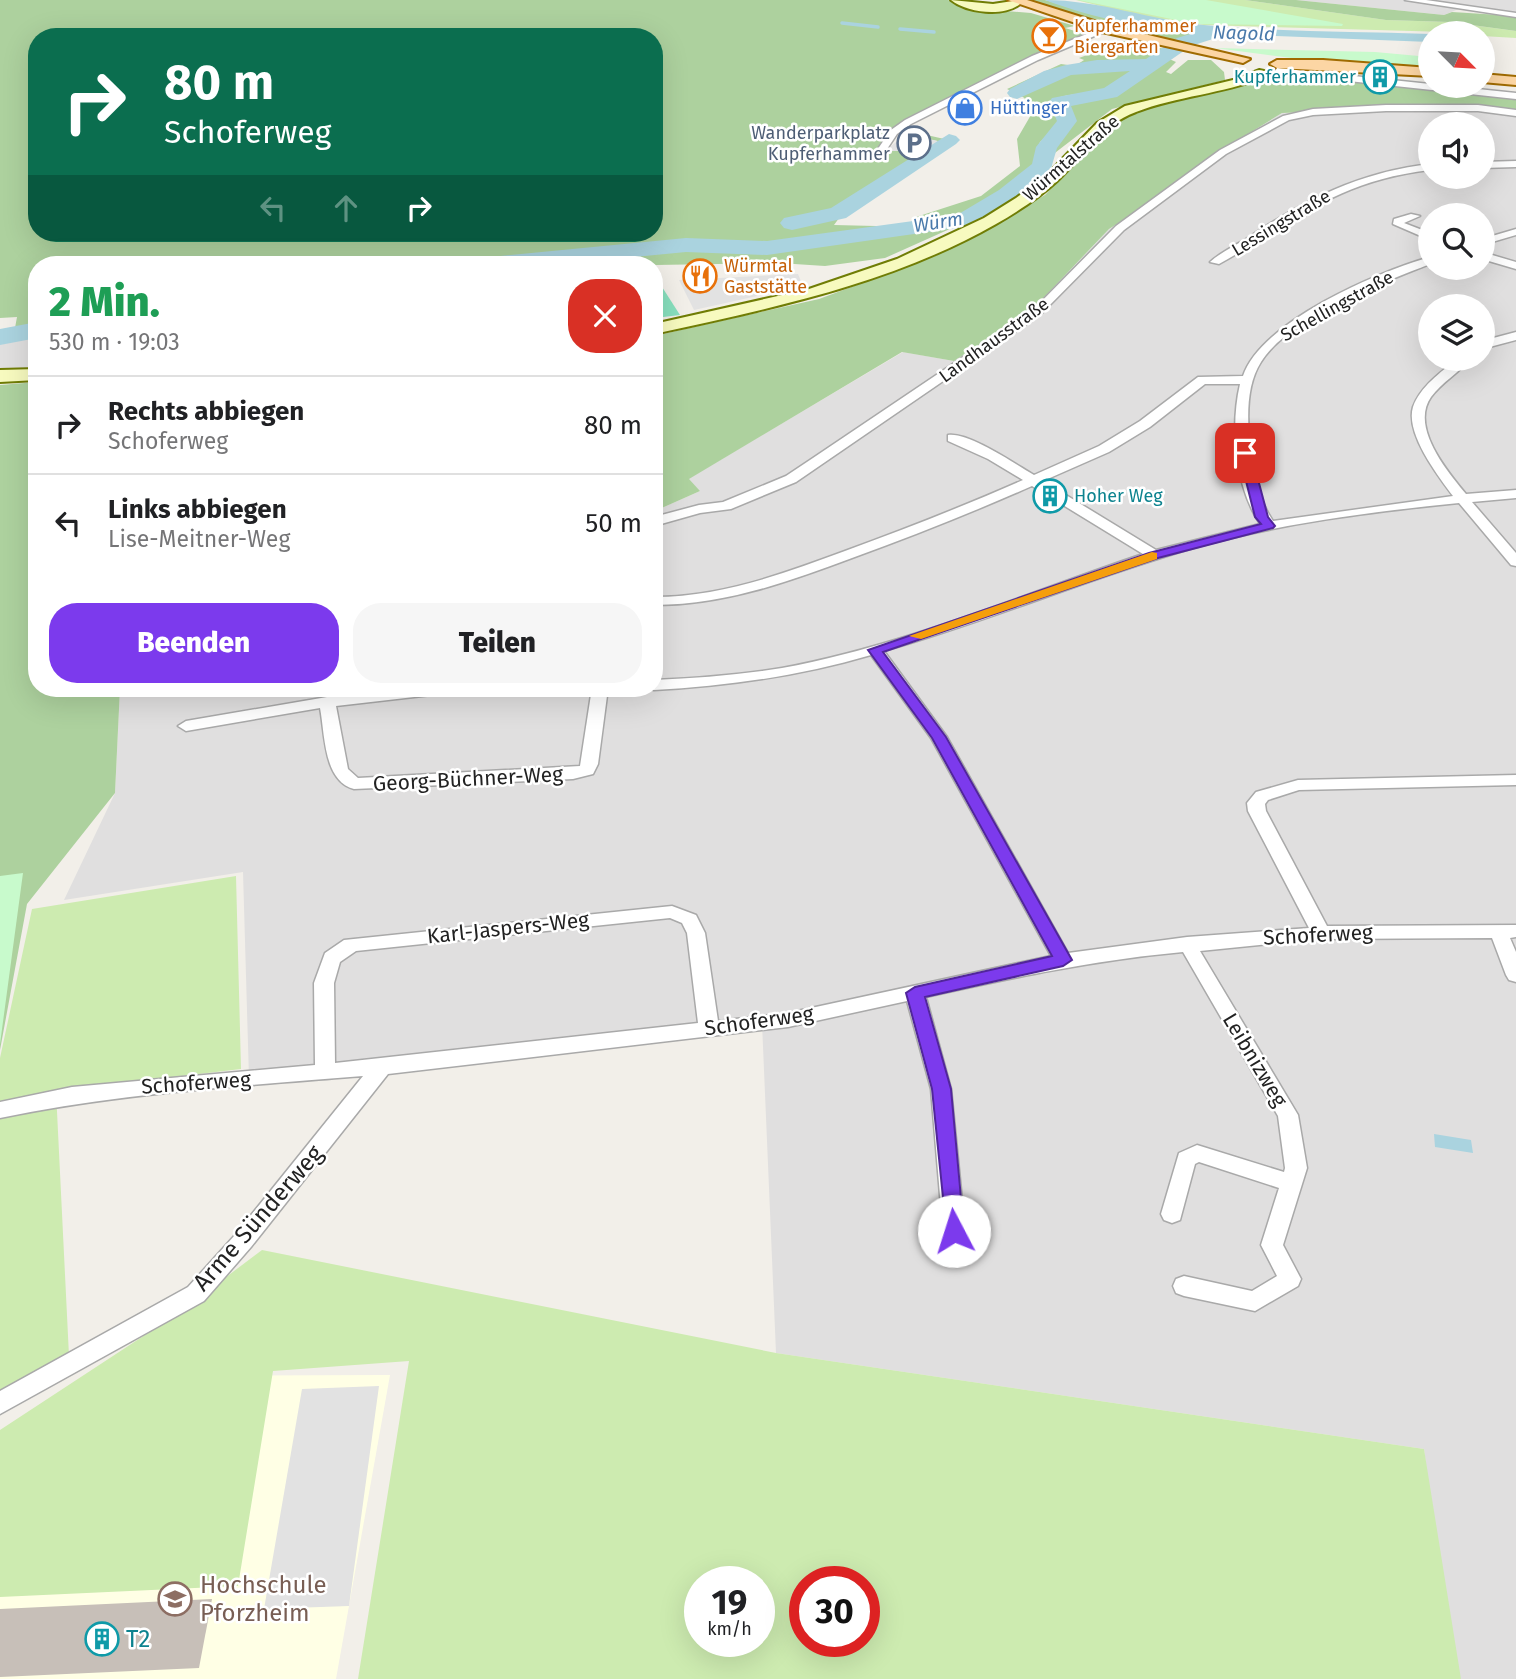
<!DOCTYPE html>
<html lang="de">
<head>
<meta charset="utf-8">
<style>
	:root { --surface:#fff; --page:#f6f6f6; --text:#202124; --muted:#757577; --line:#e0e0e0; --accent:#7c3aed }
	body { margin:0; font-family:"Fira Sans",sans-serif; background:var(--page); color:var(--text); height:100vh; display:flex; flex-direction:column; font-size:26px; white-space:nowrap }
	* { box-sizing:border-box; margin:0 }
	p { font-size:23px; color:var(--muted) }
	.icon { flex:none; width:38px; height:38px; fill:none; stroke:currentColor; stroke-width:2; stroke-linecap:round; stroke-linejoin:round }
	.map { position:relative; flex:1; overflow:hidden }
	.details { position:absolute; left:28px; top:256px; width:635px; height:441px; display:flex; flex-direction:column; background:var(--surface); border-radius:28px; box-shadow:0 7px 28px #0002 }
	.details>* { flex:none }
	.hud { position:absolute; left:28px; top:28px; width:635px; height:214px; border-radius:28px; box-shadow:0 7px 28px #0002; background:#0b6e4f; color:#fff; overflow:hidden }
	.needle { width:46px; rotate:114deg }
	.controls { position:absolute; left:1418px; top:21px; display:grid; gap:14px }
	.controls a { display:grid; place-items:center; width:77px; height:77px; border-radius:50%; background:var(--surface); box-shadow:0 7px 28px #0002; font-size:35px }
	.speed { position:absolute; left:684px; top:1566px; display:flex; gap:14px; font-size:35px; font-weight:700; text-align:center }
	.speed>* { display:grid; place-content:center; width:91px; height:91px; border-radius:50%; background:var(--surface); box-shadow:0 7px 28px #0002; line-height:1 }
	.speed small { font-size:18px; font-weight:400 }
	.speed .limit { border:10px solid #d22; background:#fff; color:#111 }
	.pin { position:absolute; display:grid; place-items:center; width:60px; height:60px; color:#fff; margin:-30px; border-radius:14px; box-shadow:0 4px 10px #0006 }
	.me { position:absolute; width:77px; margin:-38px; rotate:355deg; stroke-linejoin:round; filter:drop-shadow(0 0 5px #0008) }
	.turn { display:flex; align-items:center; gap:24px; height:147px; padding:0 21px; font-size:32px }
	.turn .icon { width:91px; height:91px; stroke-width:2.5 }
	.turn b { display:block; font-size:49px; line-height:60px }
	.lanes { display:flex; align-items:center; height:66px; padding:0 21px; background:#0003; justify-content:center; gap:35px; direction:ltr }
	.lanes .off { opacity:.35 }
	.round { display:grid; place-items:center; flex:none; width:74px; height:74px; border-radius:28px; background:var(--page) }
	.headline { display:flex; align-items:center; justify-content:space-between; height:119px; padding:0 21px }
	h1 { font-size:42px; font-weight:800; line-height:52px; color:#1e9e55 }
	.cta { display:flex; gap:14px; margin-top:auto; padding:14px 21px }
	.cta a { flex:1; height:80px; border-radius:28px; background:var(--accent); color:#fff; font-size:28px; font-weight:800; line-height:80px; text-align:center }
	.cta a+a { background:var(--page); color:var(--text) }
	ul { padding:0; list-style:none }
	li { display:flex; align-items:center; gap:21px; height:98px; padding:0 21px; border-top:2px solid var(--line) }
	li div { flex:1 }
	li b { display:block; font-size:26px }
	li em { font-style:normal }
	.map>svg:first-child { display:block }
	.residential { fill:#e0dfdf; fill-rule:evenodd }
	.education { fill:#ffffe5 }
	.grass { fill:#cdebb0; fill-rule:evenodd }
	.forest { fill:#add19e; fill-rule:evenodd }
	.park { fill:#c8facc }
	.pitch { fill:#88e0be }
	.parking { fill:#e2e2e2 }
	.water { fill:#aad3df }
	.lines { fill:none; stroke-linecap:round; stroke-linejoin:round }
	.stream { stroke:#aad3df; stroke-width:3.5 }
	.river { fill:#aad3df; fill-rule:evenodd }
	.building { fill:#c7bfb8 }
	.minor-casing { stroke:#a9a9a9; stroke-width:3 }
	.secondary-casing { stroke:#707d05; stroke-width:4 }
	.primary-casing { stroke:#a06b00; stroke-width:4 }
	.minor { fill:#fff; fill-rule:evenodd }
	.secondary { fill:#f7fabf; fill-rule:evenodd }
	.primary { fill:#fcd6a4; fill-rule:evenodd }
	.route { fill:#7c3aed; stroke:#51269a; stroke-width:2 }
	.slow { fill:#f59e0b }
	.labels { text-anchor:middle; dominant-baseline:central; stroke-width:5; stroke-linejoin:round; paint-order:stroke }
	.far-food-label { font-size:18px; fill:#c56008; stroke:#fff; text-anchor:start }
	.far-culture-label { font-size:18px; fill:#0d838f; stroke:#fff; text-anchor:end }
	.far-shop-label { font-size:18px; fill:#366cbe; stroke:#fff; text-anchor:start }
	.far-service-label { font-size:18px; fill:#4e5e75; stroke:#fff; text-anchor:end }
	.far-street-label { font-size:18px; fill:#222; stroke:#fff }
	.far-water-label { font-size:19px; font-style:italic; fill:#4a7aab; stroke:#fff }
	.street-label { font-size:21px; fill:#222; stroke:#fff }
	.near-street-label { font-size:24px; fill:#222; stroke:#fff }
	.near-education-label { font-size:24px; fill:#785e54; stroke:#fff; text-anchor:start }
	.near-culture-label { font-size:24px; fill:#0d838f; stroke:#fff; text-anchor:start }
</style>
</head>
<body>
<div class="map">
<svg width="1516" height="1679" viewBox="0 0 1516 1679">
	<rect width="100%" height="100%" fill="#f2efe9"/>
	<path class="residential" d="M1296 0H1516V14L1461 8 1444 15Z
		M1367 110H1478L1516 114V1679H1454L1424 1449 776 1353 762 1023 249 1079 243 872 64 900 115 793 120 688H654L655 511 700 491 688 479 903 352 954 361 1075 265 1109 229 1166 193 1225 148 1282 113 1320 115ZM1430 124H1482V177H1430ZM1430 215H1482V268H1430ZM1430 306H1482V359H1430Z
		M37 336V369L0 370V344Z"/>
	<path class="education" d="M390 1375 336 1679H0V1520L142 1376Z"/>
	<path class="grass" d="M1076 0H1245L1386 20 1450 22 1516 31V38L1482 36V33L1204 25 1145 17Z
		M236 876 241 1069 56 1091 69 1356 0 1410V1058L32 909Z
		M262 1250 776 1353 1424 1449 1461 1679H358L409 1361 273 1371 238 1586 0 1597V1430L177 1314ZM700 1582H760V1642H700ZM805 1582H864V1642H805Z"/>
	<path class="forest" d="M0 0H948L971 8 1031 13 1075 26 1065 28 1088 35 916 116 878 151H917L937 141 901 133 905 130 953 141 952 144 842 214 834 225 876 226 888 233 952 228 885 258 825 266 779 263 655 265 648 261 620 264H37V332L0 339V331L15 328 17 317 0 318ZM37 37H654V233H37Z
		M1024 0H1045L1120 21 1204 33 1179 41 1102 25Z
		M1245 0H1296L1444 15 1452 12 1516 16V31L1450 22 1386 20Z
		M1124 41 1165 49C1146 66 1120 86 1095 92 1080 95 1066 93 1053 100L1061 124 1040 142 1035 156 1040 165C999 199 978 215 925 225L916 217 981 196 1020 166 1017 139 1035 108 1023 97 1007 89 1061 64 1075 66 1084 60 1079 58Z
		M1167 58 1176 62 1166 72 1171 74 1188 60H1211L1224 72 1225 80 1112 109 1047 159 1051 144 1068 123 1062 101 1119 91Z
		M1294 76 1516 97V111L1474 106 1282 113 1225 148 1166 193 1109 229 1030 312 954 361 902 352 689 479 700 491 655 511 654 336 819 299 935 256 1045 195 1113 124 1137 110 1248 81Z
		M37 382V688H120L115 793 27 904 0 1050V385Z"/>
	<path class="park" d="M1078 0H1206L1343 24 1342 26 1196 24Z
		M1215 48 1375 52 1430 57V69L1330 63Z
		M23 873 0 1044V876Z"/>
	<path class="pitch" d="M654 276H655L680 315 655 318Z"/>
	<path class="parking" d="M906 134 938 141 934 146 917 151H885Z
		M798 274 803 286 694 310 679 280Z
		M379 1386 349 1606 264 1609 302 1389Z"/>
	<path class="water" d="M1045 0C1099 0 1150 20 1204 25 1279 32 1355 31 1430 34V42L1252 35C1195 41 1100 21 1045 0Z
		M1434 1134 1471 1140 1473 1153 1435 1147Z"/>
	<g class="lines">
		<path class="stream" d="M842 23 878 27
			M900 29 934 32"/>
		<path class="river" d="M1213 27 1222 33 1219 37 1191 46 1117 97 1071 106 1077 121 1057 148 1050 172 987 219 970 226 767 255 686 252 562 264H478L481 259 490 257 686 238 767 241 957 215 999 190 1032 164 1036 147 1057 121 1049 102 1052 98 1104 88 1130 71 1071 75 1017 99 1010 97 1007 93 1010 89 1044 71 1066 65 1097 60 1146 59 1177 38Z
			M949 134 956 136 960 140 956 144 846 218 792 230 784 228 780 223 784 218 831 208Z
			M37 322V338L0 345V329Z"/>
	</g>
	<path class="building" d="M212 1599 199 1668 0 1677V1609Z"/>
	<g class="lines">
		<defs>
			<path id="minor" d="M1405 0H1426L1516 13V17Z
				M1104 27 1111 29 1038 60 911 124 897 134 883 155 875 153 891 130 905 120 1032 56Z
				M1277 68 1516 93V99L1274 73Z
				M1386 105H1478L1516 110V116L1478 111H1386L1313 115 1289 120 1226 154 1124 230 1041 314 796 482 731 509 700 513 654 526V517L699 505 723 502 786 476 813 458 1033 310 1116 226 1220 150 1283 116 1313 109Z
				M1516 161V167L1482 168V162Z
				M1430 164V170C1336 181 1296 221 1219 264L1210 262C1220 253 1234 246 1246 239 1304 200 1360 172 1430 164Z
				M1411 214 1420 216 1404 223 1430 233V240L1393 224 1394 219Z
				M1516 229V235L1482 245V239Z
				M1482 252 1516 262V269L1482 259Z
				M1430 257V264C1382 283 1288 318 1261 362 1246 385 1247 419 1250 445 1253 471 1258 499 1273 521L1453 496C1438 476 1405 433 1413 407 1420 387 1441 372 1457 359H1470C1459 373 1442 382 1431 397 1410 427 1447 471 1466 494L1516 490V498L1472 502 1516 553V566L1511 565 1459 503C1371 512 1282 523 1197 547 1091 577 990 621 884 651L947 737 1068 953 1187 937 1309 928 1248 811 1247 803 1256 792 1298 780 1516 775V785L1299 790 1268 800 1265 804 1266 811 1327 926 1516 925V937L1510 938 1516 952V982L1509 980 1506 975 1492 938 1321 939 1200 951 1298 1115 1307 1168 1283 1245 1301 1279 1298 1286 1255 1311 1184 1296 1176 1293 1173 1286 1176 1279 1184 1276 1252 1291 1277 1276 1261 1245 1279 1188 1199 1162 1195 1164 1180 1220 1172 1223 1164 1220 1161 1214 1179 1153 1197 1145 1284 1172 1285 1168 1278 1116 1183 952C1095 960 1011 978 926 997L951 1089 965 1231 962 1237 954 1240 946 1237 943 1231 931 1089 907 1001 788 1027 388 1074 251 1247 204 1301 0 1414V1391L188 1287 235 1235 363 1076C242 1086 120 1093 0 1118V1102L72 1087 315 1065 314 983 325 953 344 940 672 906 696 915 705 933 718 1021 788 1013 1051 956 931 738 871 655C800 676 728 686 654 690L648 688H654V680C697 678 739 675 782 668 906 645 1024 594 1143 554L1032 486C973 512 913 536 852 558 788 582 724 605 654 605V597C721 597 783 574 845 551 905 529 964 506 1023 480L988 459 948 441V435C969 432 1015 464 1034 475L1099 446 1140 421 1198 377 1243 376C1261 322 1377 272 1430 257ZM1205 384H1240C1230 427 1235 486 1260 524L1156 550 1043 481 1109 452 1150 427ZM670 918 682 923 687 933 698 1023 335 1063 334 983 340 962 356 951Z
				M1516 332V340L1482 349V341Z
				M410 688H457L449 693 336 706 348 769 358 778 580 766 592 688H608L598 764 593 774 573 779 354 789C323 781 325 733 320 708L186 731 178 726 186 721 327 697Z"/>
			<path id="secondary" d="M951 0 993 4 1019 0 1020 4C1004 17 967 13 951 0Z
				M1259 70 1264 71V77C1223 94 1177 96 1136 112 1102 124 1082 158 1057 181 1040 197 1017 212 996 224 891 284 772 308 654 334V324L809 289 897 259 984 218 1016 198 1046 176 1097 123 1125 106 1233 80Z
				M37 369V380L0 382V370Z"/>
			<path id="primary" d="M1008 0H1027L1110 26 1250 59 1243 63 1102 32Z
				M1323 60 1430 68V76L1277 68 1270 64 1277 60Z
				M1482 74 1516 77V85L1482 82Z"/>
		</defs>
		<use href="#minor" class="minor-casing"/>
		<use href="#secondary" class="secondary-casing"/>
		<use href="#primary" class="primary-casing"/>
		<use href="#minor" class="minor"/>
		<use href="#secondary" class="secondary"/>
		<use href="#primary" class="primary"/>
	</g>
	<path class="route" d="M1245 450 1251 453 1268 517 1275 526 1273 528 1158 558 883 652 946 737 1072 960 1063 966 925 997 951 1089 964 1231 962 1237H947L932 1089 906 993 915 987 1052 956 932 738 868 650 1149 553 1261 524 1255 517 1239 453Z"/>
	<path class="slow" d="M1152 552 1157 553V559L921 639 909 636Z"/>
	<defs>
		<symbol id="bar-ring" viewBox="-11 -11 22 22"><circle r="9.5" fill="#fff" stroke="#e8710a" stroke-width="1.5"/><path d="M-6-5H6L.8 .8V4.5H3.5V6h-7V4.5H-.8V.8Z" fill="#e8710a"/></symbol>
		<symbol id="building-ring" viewBox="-11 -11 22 22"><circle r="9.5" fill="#fff" stroke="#0f9aa8" stroke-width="1.5"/><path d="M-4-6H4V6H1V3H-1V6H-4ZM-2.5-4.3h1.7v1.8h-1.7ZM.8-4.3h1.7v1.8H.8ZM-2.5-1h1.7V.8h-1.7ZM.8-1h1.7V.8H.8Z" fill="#0f9aa8"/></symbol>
		<symbol id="shop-ring" viewBox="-11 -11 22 22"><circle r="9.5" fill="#fff" stroke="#3f7fe0" stroke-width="1.5"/><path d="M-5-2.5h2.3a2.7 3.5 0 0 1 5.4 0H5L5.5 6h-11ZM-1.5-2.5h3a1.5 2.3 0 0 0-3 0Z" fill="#3f7fe0"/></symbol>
		<symbol id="parking-ring" viewBox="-11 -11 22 22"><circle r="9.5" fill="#fff" stroke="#5c6f8a" stroke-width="1.5"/><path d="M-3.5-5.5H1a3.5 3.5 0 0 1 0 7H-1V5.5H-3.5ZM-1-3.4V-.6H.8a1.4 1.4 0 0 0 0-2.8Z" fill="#5c6f8a"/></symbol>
		<symbol id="restaurant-ring" viewBox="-11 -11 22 22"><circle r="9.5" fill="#fff" stroke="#e8710a" stroke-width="1.5"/><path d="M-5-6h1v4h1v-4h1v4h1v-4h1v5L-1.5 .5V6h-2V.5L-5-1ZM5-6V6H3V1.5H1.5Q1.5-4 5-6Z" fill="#e8710a"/></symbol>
		<symbol id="university-ring" viewBox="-11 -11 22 22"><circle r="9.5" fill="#fff" stroke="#8d6e63" stroke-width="1.5"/><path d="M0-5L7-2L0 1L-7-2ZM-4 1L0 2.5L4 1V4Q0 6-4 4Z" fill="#8d6e63"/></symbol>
	</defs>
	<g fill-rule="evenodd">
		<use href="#bar-ring" x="1030" y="17" width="38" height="38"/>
		<use href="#building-ring" x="1361" y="58" width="38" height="38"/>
		<use href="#shop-ring" x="946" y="89" width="38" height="38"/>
		<use href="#parking-ring" x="895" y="124" width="38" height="38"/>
		<use href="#restaurant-ring" x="681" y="257" width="38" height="38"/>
		<use href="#building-ring" x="1031" y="477" width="38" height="38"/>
		<use href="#university-ring" x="156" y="1580" width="38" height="38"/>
		<use href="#building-ring" x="83" y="1620" width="38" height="38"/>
	</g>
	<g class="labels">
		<g class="far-food-label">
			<text x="1074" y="26">Kupferhammer<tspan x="1074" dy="21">Biergarten</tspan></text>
			<text x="724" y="266">Würmtal<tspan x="724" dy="21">Gaststätte</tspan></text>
		</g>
		<g class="far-culture-label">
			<text x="1356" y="77">Kupferhammer</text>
			<text x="1074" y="496" text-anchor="start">Hoher Weg</text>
		</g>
		<g class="far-shop-label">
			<text x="990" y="108">Hüttinger</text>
		</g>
		<g class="far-service-label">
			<text x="890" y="133">Wanderparkplatz<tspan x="890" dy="21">Kupferhammer</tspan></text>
		</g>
		<g class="far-street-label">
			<text transform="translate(1071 158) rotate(-41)">Würmtalstraße</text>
			<text transform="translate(1281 223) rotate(-31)">Lessingstraße</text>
			<text transform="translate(1337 306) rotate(-29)">Schellingstraße</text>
			<text transform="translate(994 340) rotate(-36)">Landhausstraße</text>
		</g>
		<g class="far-water-label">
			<text transform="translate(1244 33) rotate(2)">Nagold</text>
			<text transform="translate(938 222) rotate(-9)">Würm</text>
		</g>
		<g class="street-label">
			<text transform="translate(468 779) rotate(-3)">Georg-Büchner-Weg</text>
			<text transform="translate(508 928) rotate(-6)">Karl-Jaspers-Weg</text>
			<text transform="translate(1318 935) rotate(-3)">Schoferweg</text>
			<text transform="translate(759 1021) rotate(-8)">Schoferweg</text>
			<text transform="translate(1255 1060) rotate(59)">Leibnizweg</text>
			<text transform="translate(196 1083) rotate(-4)">Schoferweg</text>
		</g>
		<g class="near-street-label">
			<text transform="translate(258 1218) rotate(-49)">Arme Sünderweg</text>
		</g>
		<g class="near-education-label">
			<text x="200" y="1585">Hochschule<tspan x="200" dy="28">Pforzheim</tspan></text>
		</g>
		<g class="near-culture-label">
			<text x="126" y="1639">T2</text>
		</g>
	</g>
</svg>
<div class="controls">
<a><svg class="needle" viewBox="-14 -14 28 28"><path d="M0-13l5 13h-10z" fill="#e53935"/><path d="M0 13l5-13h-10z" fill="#757577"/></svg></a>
<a><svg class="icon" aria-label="sound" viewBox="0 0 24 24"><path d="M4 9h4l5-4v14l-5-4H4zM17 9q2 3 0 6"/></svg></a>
<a><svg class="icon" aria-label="search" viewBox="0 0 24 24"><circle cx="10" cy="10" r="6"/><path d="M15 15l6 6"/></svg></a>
<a><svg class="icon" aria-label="layers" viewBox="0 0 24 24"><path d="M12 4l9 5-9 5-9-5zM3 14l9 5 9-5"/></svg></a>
</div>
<div class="speed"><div>19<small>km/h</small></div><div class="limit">30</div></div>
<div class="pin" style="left:1245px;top:453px;background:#d93025"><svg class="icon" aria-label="arrive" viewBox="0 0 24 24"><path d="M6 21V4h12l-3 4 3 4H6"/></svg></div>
<svg class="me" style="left:954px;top:1231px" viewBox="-20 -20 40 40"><circle r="19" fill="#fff"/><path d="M0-13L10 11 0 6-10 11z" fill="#7c3aed"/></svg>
<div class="hud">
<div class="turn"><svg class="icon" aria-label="right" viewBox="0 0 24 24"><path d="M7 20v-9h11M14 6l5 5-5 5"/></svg><div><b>80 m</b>Schoferweg</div></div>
<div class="lanes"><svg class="icon off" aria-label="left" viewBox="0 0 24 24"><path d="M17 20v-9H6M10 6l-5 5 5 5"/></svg><svg class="icon off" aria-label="ahead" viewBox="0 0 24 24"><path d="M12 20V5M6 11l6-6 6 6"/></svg><svg class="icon" aria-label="right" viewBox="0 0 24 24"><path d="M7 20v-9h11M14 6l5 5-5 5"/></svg></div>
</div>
<section class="details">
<div class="headline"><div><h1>2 Min.</h1><p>530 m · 19:03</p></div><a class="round" style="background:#d93025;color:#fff"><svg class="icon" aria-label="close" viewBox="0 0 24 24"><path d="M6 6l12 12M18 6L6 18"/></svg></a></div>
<ul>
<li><svg class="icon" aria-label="right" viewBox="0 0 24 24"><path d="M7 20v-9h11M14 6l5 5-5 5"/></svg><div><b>Rechts abbiegen</b><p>Schoferweg</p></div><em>80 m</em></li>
<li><svg class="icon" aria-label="left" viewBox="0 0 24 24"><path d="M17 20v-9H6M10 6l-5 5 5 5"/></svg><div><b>Links abbiegen</b><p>Lise-Meitner-Weg</p></div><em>50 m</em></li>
</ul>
<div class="cta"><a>Beenden</a><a>Teilen</a></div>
</section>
</div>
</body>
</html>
